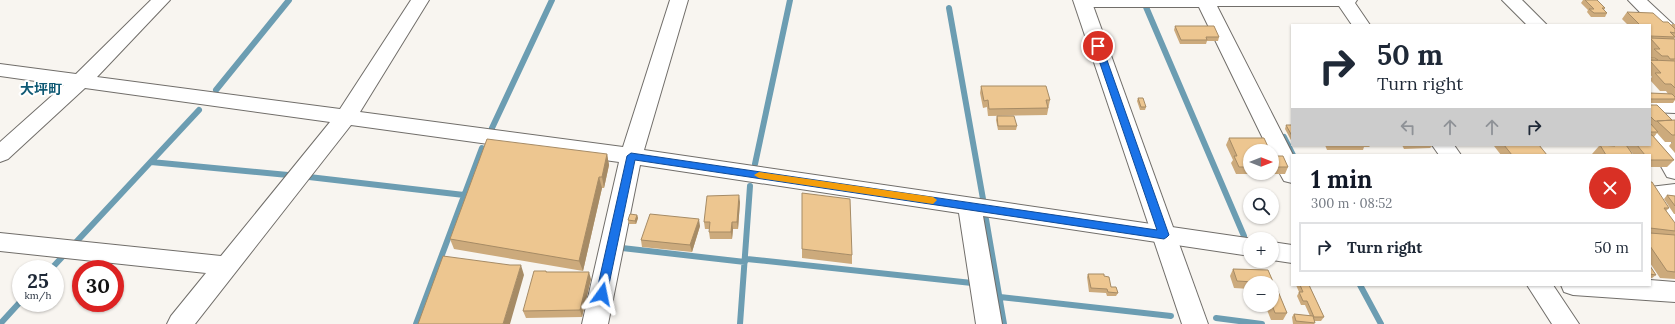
<!DOCTYPE html>
<html lang="en">
<head>
<meta charset="utf-8">
<style>
	:root { --surface:#fff; --page:#f6f6f7; --text:#1f2937; --muted:#747a83; --line:#e0e1e3; --accent:#111827 }
	body { margin:0; font-family:Lora,"Noto Sans JP",serif; background:var(--page); color:var(--text); height:100vh; display:flex; flex-direction:column; font-size:15px; white-space:nowrap }
	* { box-sizing:border-box; margin:0 }
	p { font-size:13px; color:var(--muted) }
	.icon { flex:none; width:22px; height:22px; fill:none; stroke:currentColor; stroke-width:2; stroke-linecap:round; stroke-linejoin:round }
	.map { position:relative; flex:1; overflow:hidden }
	.drawer { position:absolute; left:1291px; top:154px; width:360px; height:132px; display:flex; flex-direction:column; background:var(--surface); border-radius:0px; box-shadow:0 1px 3px #0004 }
	.drawer>* { flex:none }
	.banner { position:absolute; left:1291px; top:24px; width:360px; height:122px; border-radius:0px; box-shadow:0 1px 3px #0004; background:#fff; color:var(--text); overflow:hidden }
	.needle { width:26px; rotate:90deg }
	.fabs { position:absolute; left:1243px; top:144px; display:grid; gap:8px }
	.fabs a { display:grid; place-items:center; width:36px; height:36px; border-radius:50%; background:var(--surface); box-shadow:0 1px 3px #0004; font-size:20px }
	.speed { position:absolute; left:12px; top:260px; display:flex; gap:8px; font-size:20px; font-weight:700; text-align:center }
	.speed>* { display:grid; place-content:center; width:52px; height:52px; border-radius:50%; background:var(--surface); box-shadow:0 1px 3px #0004; line-height:1 }
	.speed small { font-size:10px; font-weight:400 }
	.speed .limit { border:6px solid #d22; background:#fff; color:#111 }
	.pin { position:absolute; display:grid; place-items:center; width:34px; height:34px; color:#fff; margin:-17px; border:2px solid #fff; border-radius:50%; box-shadow:0 1px 4px #0007 }
	.me { position:absolute; width:44px; margin:-22px; rotate:12deg; stroke-linejoin:round; filter:drop-shadow(0 0 3px #0008) }
	.turn { display:flex; align-items:center; gap:14px; height:84px; padding:0 20px; font-size:18px }
	.turn .icon { width:52px; height:52px; stroke-width:2.5 }
	.turn b { display:block; font-size:28px; line-height:34px }
	.lanes { display:flex; align-items:center; height:38px; padding:0 20px; background:#0003; justify-content:center; gap:20px; direction:ltr }
	.lanes .off { opacity:.35 }
	.round { display:grid; place-items:center; flex:none; width:42px; height:42px; border-radius:21px; background:var(--page) }
	.overview { display:flex; align-items:center; justify-content:space-between; height:68px; padding:0 20px }
	h1 { font-size:24px; font-weight:800; line-height:30px; color:var(--accent) }
	ul { padding:0; list-style:none }
	li { display:flex; align-items:center; gap:12px; height:50px; margin:0 8px 6px; padding:0 12px; border:2px solid var(--line); border-radius:0px }
	li div { flex:1 }
	li b { display:block; font-size:15px }
	li em { font-style:normal }
	.map>svg:first-child { display:block }
	.lines { fill:none; stroke-linecap:round; stroke-linejoin:round }
	.stream { stroke:#6c9db2; stroke-width:6 }
	.minor-casing { stroke:#716e6a; stroke-width:2 }
	.tertiary-casing { stroke:#716e6a; stroke-width:2 }
	.minor { fill:#fff; fill-rule:evenodd }
	.tertiary { fill:#fff; fill-rule:evenodd }
	.wall { fill:#ccaa7c }
	.shaded-wall { fill:#a68b65 }
	.building { fill:#edc690; stroke:#a68b65 }
	.route { fill:#1a73e8; stroke:#114b97 }
	.slow { fill:#f59e0b }
	.labels { text-anchor:middle; dominant-baseline:central; stroke-width:4; stroke-linejoin:round; paint-order:stroke }
	.quarter-label { font-size:14px; font-weight:bold; fill:#0e5974; stroke:#fff }
</style>
</head>
<body>
<div class="map">
<svg width="1675" height="324" viewBox="0 0 1675 324">
	<rect width="100%" height="100%" fill="#f8f5f0"/>
	<g class="lines">
		<path class="stream" d="M1146 7 1244 236
			M949 8 983 199
			M216 90 289 0
			M492 128 552 0
			M1284 137 1293 155
			M151 162 288 175
			M755 164 790 0
			M309 177 464 195
			M986 219 1004 324
			M622 248 745 262
			M747 259 972 283
			M51 269 199 110
			M1360 285 1381 324
			M1000 297 1171 316
			M1216 318 1262 324
			M0 324 21 301
			M416 324 482 148
			M740 324 750 186"/>
		<defs>
			<path id="minor" d="M151 0H170L97 77 340 109 411 0H429L360 112 623 147 670 0H688L644 150 1254 239H1250V256L983 216 1002 324H976L959 213 640 165 608 324H582L619 162 351 125 195 324H167L171 316 206 273 0 251V233L221 256 330 122 85 88 8 159 0 162V142L64 85 0 76V64L76 74Z
				M1075 0H1357L1355 3 1370 25H1352L1339 6H1217L1293 155 1292 183 1284 181C1279 172 1272 161 1272 151H1269L1199 7H1083L1077 6 1074 2Z
				M1502 0H1522L1547 25H1527Z
				M1628 0H1647L1675 26V43L1668 41Z
				M1650 98 1675 99V113L1650 112Z
				M1650 125C1661 128 1674 141 1675 153 1675 161 1675 170 1675 179L1667 177 1649 145Z
				M1432 145H1454L1461 155H1439Z
				M1675 184V200L1670 201 1675 208V235L1667 232 1650 207V187Z
				M1272 242 1292 245V263L1272 260Z
				M1650 280 1675 282V302L1573 295 1564 292 1561 285H1650Z
				M1527 285H1553L1579 324H1552Z"/>
			<path id="tertiary" d="M1073 0H1091L1208 324H1182Z"/>
		</defs>
		<use href="#minor" class="minor-casing"/>
		<use href="#tertiary" class="tertiary-casing"/>
		<use href="#minor" class="minor"/>
		<use href="#tertiary" class="tertiary"/>
	</g>
	<path class="wall" d="M1583 0H1597L1605 8 1604 10 1607 13 1605 17H1591L1587 12 1588 10 1581 3Z
		M1627 12 1663 22 1671 25 1672 24H1675V37L1674 39H1675V100L1673 103H1650V93L1668 94 1666 91H1660L1650 80V79L1652 77 1650 74V58H1651L1650 57V54L1651 52 1650 51V25H1628L1622 19Z
		M1175 26 1219 37 1218 41H1207L1206 44H1180L1174 30Z
		M981 86 1050 100 1047 115 988 116 987 107 983 108 980 93Z
		M1138 98 1146 107 1145 110H1140L1137 101Z
		M1650 105 1672 120H1675V153L1669 146 1672 142H1665L1657 133 1654 137 1674 160 1667 167H1650V155H1634L1629 149 1633 155H1593L1592 154 1599 146 1590 145H1650Z
		M997 116 1017 126 1016 130H998L996 120Z
		M1286 125H1292V142L1285 129Z
		M1229 138 1250 151V173H1272V155L1288 167 1285 174H1236L1231 163 1233 160 1226 145Z
		M1325 145H1371L1369 147H1364L1363 150H1327Z
		M1402 145H1433L1430 148 1404 149Z
		M1495 145H1539L1547 155H1501L1494 146Z
		M607 154 609 165 604 188H602L583 271 454 249 450 239Z
		M1650 182 1669 208 1666 211 1675 231V279L1660 278 1650 263Z
		M1667 195 1675 196V214H1674L1664 199Z
		M740 202 738 229H733L732 239H710L709 232V229H705L704 222Z
		M637 215 638 218 636 224H629L628 220Z
		M700 226 692 252 642 247 641 240Z
		M802 249 852 255V264L802 258Z
		M1650 266 1656 275 1652 278H1650Z
		M1233 269 1268 270 1274 284H1275L1287 313 1283 320H1271L1265 305H1272V283H1250V289L1234 288 1230 276Z
		M546 271 547 272 591 279 582 317 526 318 523 311Z
		M1088 274 1104 276 1111 287 1118 293 1116 296H1107L1106 293 1089 292 1087 277Z
		M1296 285H1309L1324 317 1321 321H1314V324H1293L1292 317 1294 314 1310 316 1305 305H1301L1297 296 1299 292Z"/>
	<path class="shaded-wall" d="M607 154 609 165 604 188 602 177Z
		M599 177 602 188 583 271 579 261Z
		M739 195 740 202 738 229 737 222Z
		M637 215 638 218 636 224 635 221Z
		M699 219 700 226 692 252 690 245Z
		M732 222 733 229 732 239 731 232Z
		M521 265 524 275 510 324H503Z
		M589 272 591 279 582 317 580 310Z"/>
	<path class="building" d="M1585 0H1597L1605 8H1602L1607 13H1594L1589 9H1594Z
		M1627 12 1653 13 1663 22H1668L1675 29V33L1670 32 1675 37 1650 36V25H1640Z
		M1175 26H1214L1219 37H1206L1207 40H1181Z
		M1650 38 1675 39V59H1670L1668 56H1662L1654 49H1660Z
		M1650 58H1655L1658 60H1650Z
		M1650 60 1675 61V88L1671 84H1665L1655 73H1661L1650 61Z
		M981 86H1046L1050 100H1046L1048 108 989 109 988 100 984 101Z
		M1650 93 1672 94 1675 97V99H1650Z
		M1138 98H1143L1146 107H1141Z
		M1650 105H1657L1672 120 1657 121H1655L1650 116Z
		M997 116H1014L1017 126H998Z
		M1675 120V135H1672L1657 121Z
		M1650 123 1658 132H1650Z
		M1286 125H1292V136Z
		M1650 135H1652L1674 160H1650V155H1645L1637 145H1650Z
		M1229 138H1264L1270 151H1250V167H1239L1234 156H1237Z
		M487 139 607 154 602 177H599L579 261 450 239Z
		M1504 145H1539L1547 155H1512Z
		M1600 145 1615 146 1614 145H1626L1633 155H1606Z
		M1272 155V156H1283L1288 167H1272Z
		M1650 182H1652L1669 208H1664L1675 223V231L1650 228Z
		M802 193 850 199 852 255 802 249Z
		M739 195 737 222H732L731 232H709L710 222H704L707 196Z
		M1667 195 1675 196V206Z
		M630 214 637 215 635 221 628 220Z
		M650 214 699 219 690 245 641 240Z
		M1650 233 1675 235V272L1667 271 1650 246Z
		M443 256 510 265H521L503 324H418Z
		M1650 266 1656 275 1650 274Z
		M1233 269 1268 270 1274 284H1275L1287 313H1275L1272 305V283L1237 281Z
		M534 271H546V272H589L580 310 523 311Z
		M1088 274H1104V276L1109 277 1111 287H1116L1118 293 1108 292 1107 289 1091 288Z
		M1300 285H1309L1324 317H1314L1307 301H1303L1299 292H1303Z
		M1294 314 1313 316 1315 323 1296 321Z"/>
	<path class="route" d="M1098 43 1102 46 1169 235 1167 237 1164 239 635 160 607 294 605 296 602 298 598 296 596 294 627 156 631 153 1157 230 1094 46Z"/>
	<path class="slow" d="M759 172 933 197 937 200 933 204 759 178 754 175Z"/>
	<g class="labels">
		<g class="quarter-label">
			<text x="41" y="89">大坪町</text>
		</g>
	</g>
</svg>
<div class="fabs">
<a><svg class="needle" viewBox="-14 -14 28 28"><path d="M0-13l5 13h-10z" fill="#e53935"/><path d="M0 13l5-13h-10z" fill="#747a83"/></svg></a>
<a><svg class="icon" aria-label="search" viewBox="0 0 24 24"><circle cx="10" cy="10" r="6"/><path d="M15 15l6 6"/></svg></a>
<a>+</a>
<a>−</a>
</div>
<div class="speed"><div>25<small>km/h</small></div><div class="limit">30</div></div>
<div class="pin" style="left:1098px;top:46px;background:#d93025"><svg class="icon" aria-label="arrive" viewBox="0 0 24 24"><path d="M6 21V4h12l-3 4 3 4H6"/></svg></div>
<svg class="me" style="left:602px;top:294px" viewBox="-20 -20 40 40"><path d="M0-17L14 15 0 8-14 15z" fill="#1a73e8" stroke="#fff" stroke-width="4"/></svg>
<div class="banner">
<div class="turn"><svg class="icon" aria-label="right" viewBox="0 0 24 24"><path d="M7 20v-9h11M14 6l5 5-5 5"/></svg><div><b>50 m</b>Turn right</div></div>
<div class="lanes"><svg class="icon off" aria-label="left" viewBox="0 0 24 24"><path d="M17 20v-9H6M10 6l-5 5 5 5"/></svg><svg class="icon off" aria-label="ahead" viewBox="0 0 24 24"><path d="M12 20V5M6 11l6-6 6 6"/></svg><svg class="icon off" aria-label="ahead" viewBox="0 0 24 24"><path d="M12 20V5M6 11l6-6 6 6"/></svg><svg class="icon" aria-label="right" viewBox="0 0 24 24"><path d="M7 20v-9h11M14 6l5 5-5 5"/></svg></div>
</div>
<section class="drawer">
<div class="overview"><div><h1>1 min</h1><p>300 m · 08:52</p></div><a class="round" style="background:#d93025;color:#fff"><svg class="icon" aria-label="close" viewBox="0 0 24 24"><path d="M6 6l12 12M18 6L6 18"/></svg></a></div>
<ul>
<li><svg class="icon" aria-label="right" viewBox="0 0 24 24"><path d="M7 20v-9h11M14 6l5 5-5 5"/></svg><div><b>Turn right</b></div><em>50 m</em></li>
</ul>
</section>
</div>
</body>
</html>
